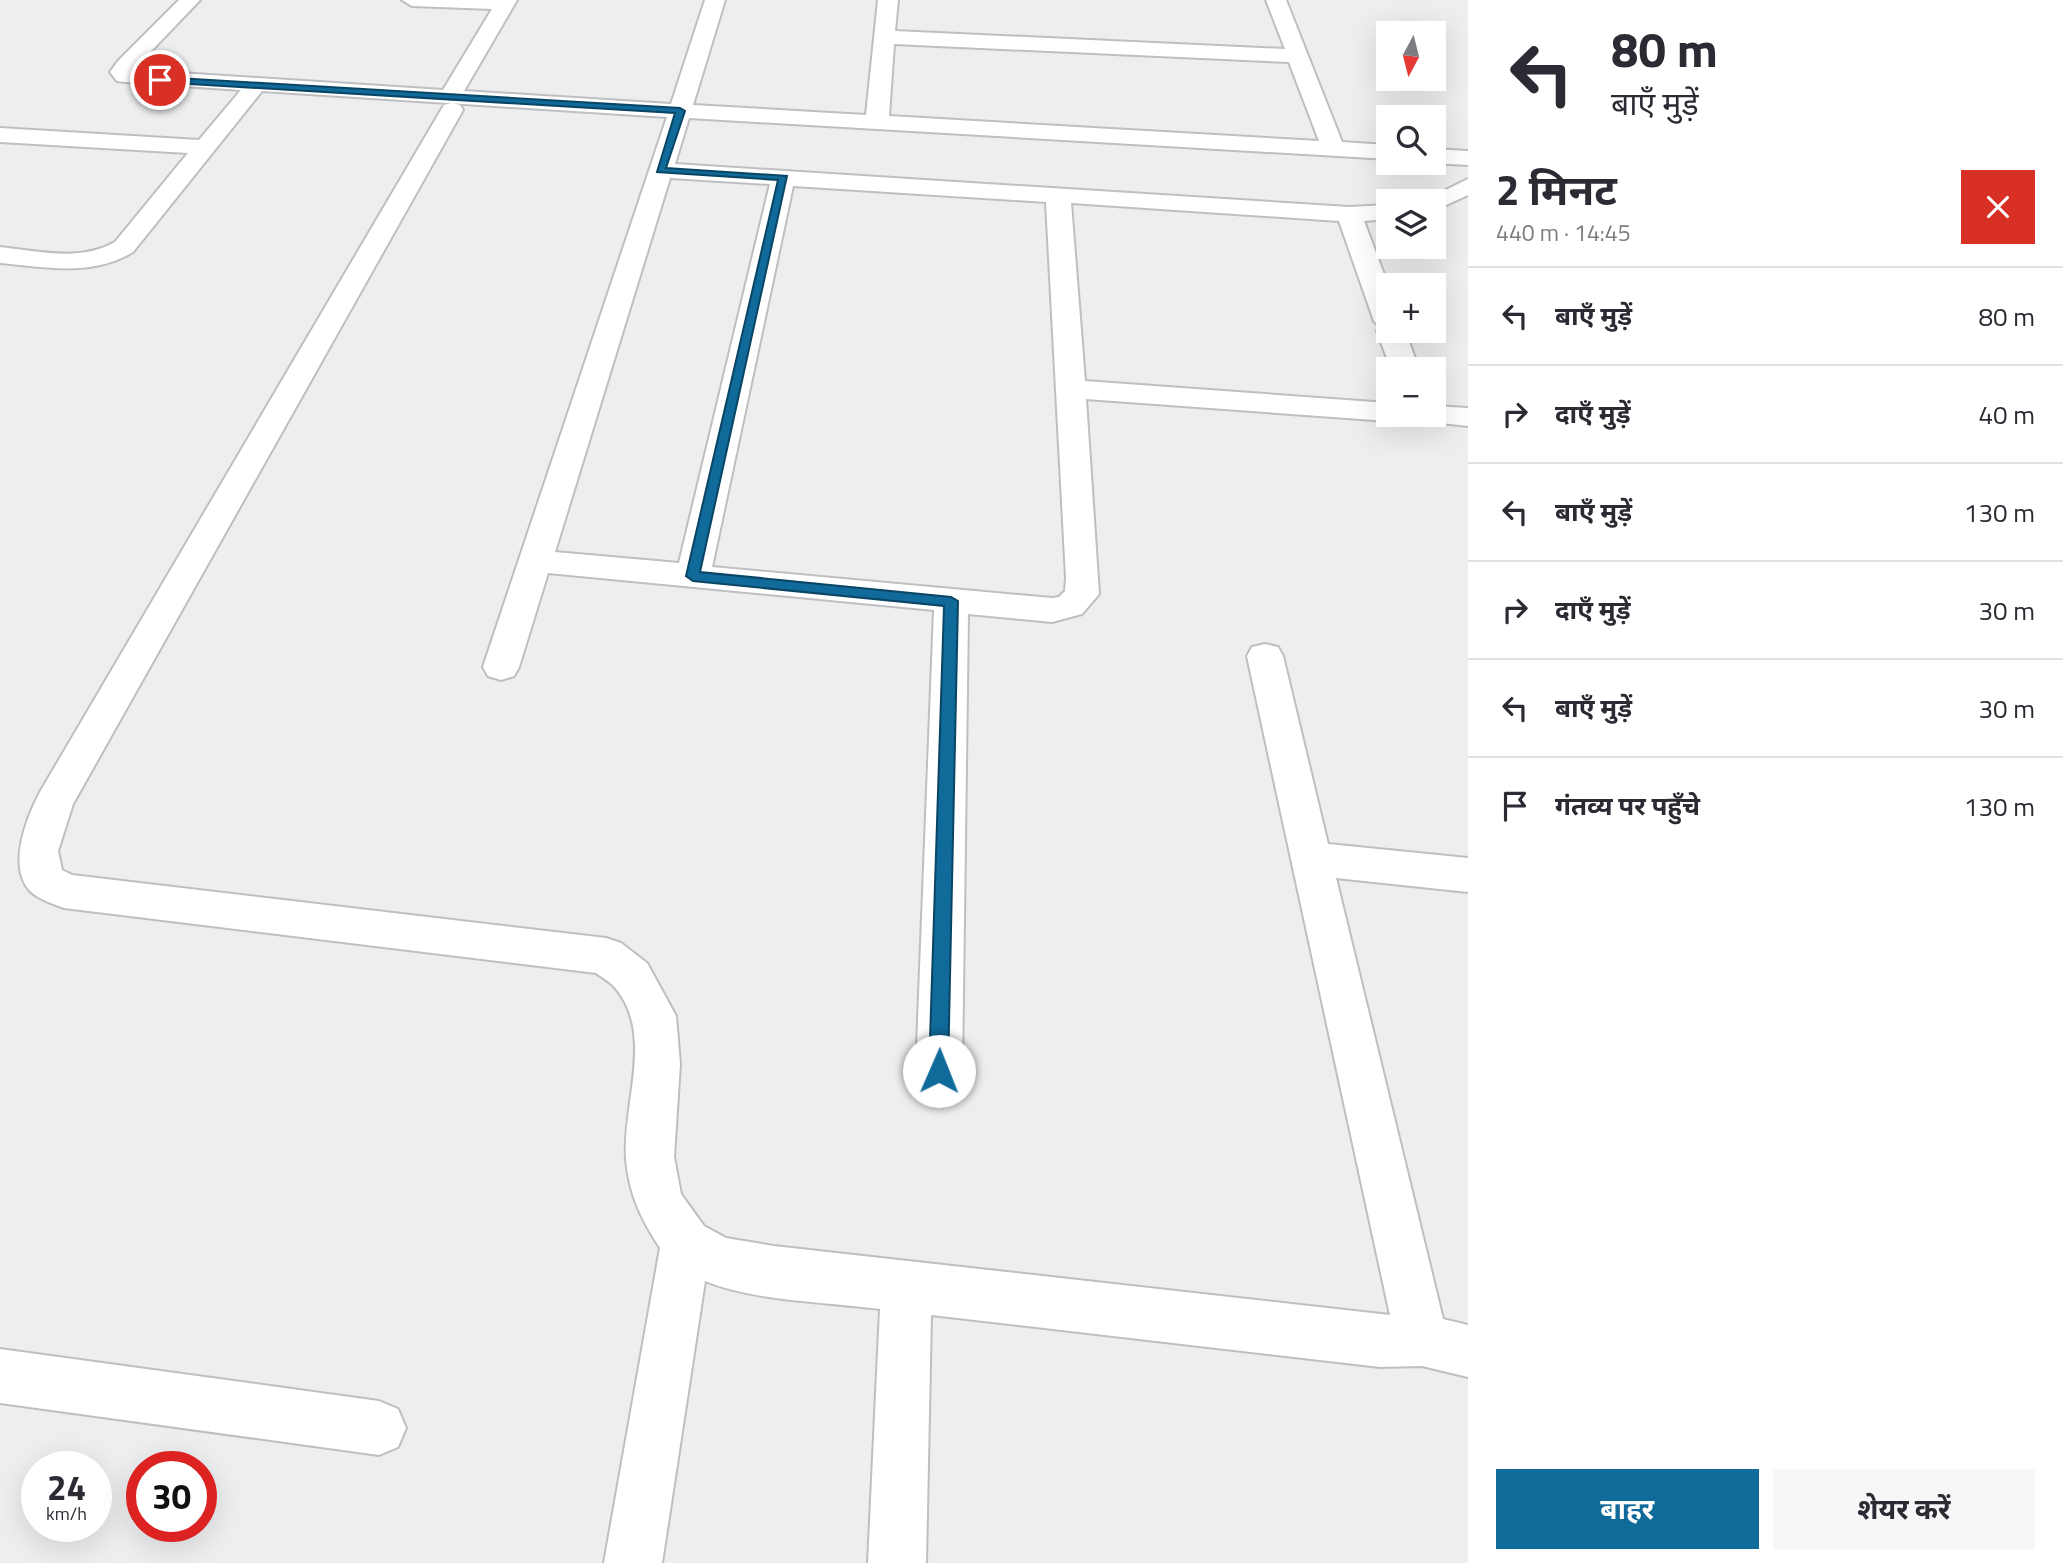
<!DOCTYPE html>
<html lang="hi">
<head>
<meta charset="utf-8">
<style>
	:root { --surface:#fff; --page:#f7f7f7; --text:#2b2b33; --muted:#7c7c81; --line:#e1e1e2; --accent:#106a9a }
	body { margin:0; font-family:"Titillium Web","Noto Sans Devanagari",sans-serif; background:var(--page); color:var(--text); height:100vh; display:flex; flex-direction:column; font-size:26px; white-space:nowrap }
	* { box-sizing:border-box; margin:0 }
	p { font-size:23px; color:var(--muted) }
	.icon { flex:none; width:38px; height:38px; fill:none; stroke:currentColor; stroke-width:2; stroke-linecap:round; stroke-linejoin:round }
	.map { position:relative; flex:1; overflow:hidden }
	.drawer { display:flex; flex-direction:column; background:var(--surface); width:595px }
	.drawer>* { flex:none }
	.banner { background:#fff; color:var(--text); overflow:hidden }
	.needle { width:46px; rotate:187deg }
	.tools { position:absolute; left:1376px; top:21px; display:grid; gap:14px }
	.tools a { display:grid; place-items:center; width:70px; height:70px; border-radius:0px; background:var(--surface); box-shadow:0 7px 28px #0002; font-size:35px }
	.speed { position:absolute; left:21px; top:1451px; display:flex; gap:14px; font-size:35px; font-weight:700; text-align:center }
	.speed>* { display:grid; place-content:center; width:91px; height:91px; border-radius:50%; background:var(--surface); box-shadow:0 7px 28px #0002; line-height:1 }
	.speed small { font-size:18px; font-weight:400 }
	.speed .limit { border:10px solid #d22; background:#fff; color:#111 }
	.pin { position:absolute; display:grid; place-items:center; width:60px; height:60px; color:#fff; margin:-30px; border:4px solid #fff; border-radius:50%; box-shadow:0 2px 7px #0007 }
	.me { position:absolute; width:77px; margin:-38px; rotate:1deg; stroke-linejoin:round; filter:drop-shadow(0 0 5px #0008) }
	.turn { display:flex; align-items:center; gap:24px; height:147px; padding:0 28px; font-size:32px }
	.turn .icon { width:91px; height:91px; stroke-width:2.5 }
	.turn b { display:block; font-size:49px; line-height:60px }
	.round { display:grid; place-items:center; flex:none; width:74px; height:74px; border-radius:0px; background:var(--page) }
	.headline { display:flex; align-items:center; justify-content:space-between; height:119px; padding:0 28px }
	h1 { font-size:42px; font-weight:700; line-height:52px }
	.button { display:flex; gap:14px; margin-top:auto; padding:14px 28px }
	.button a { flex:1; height:80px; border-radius:0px; background:var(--accent); color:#fff; font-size:28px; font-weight:700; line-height:80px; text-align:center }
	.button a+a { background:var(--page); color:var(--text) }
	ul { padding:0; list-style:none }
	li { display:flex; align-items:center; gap:21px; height:98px; padding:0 28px; border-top:2px solid var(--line) }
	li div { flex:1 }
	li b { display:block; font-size:26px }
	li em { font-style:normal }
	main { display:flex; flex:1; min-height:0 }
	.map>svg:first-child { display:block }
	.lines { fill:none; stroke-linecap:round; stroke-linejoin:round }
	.street-casing { stroke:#bfbfc1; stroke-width:4 }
	.street { fill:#fff; fill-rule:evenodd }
	.route { fill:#106a9a; stroke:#0a4564; stroke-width:2 }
</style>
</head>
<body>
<main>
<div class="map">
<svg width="1468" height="1563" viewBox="0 0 1468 1563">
	<rect width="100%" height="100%" fill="#edeef0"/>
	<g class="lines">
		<defs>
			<path id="street" d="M179 0H200L133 70 443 90 492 9 412 6 402 0H517L464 91 671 104 705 0H725L693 105 866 115 878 0H898L895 31 1285 49 1266 0H1286L1342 142 1388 145V159L689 118 675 164 1349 207 1388 205V219L1364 221 1388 285V331H1405L1419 369H1391L1377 331 1380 327 1374 321 1339 221 1071 203 1085 381 1388 403V415H1401L1398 418 1388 421 1086 399 1099 594 1082 614 1052 622 968 614 962 1071 955 1086 939 1092 923 1086 916 1071 934 610 548 573 519 667 514 676 501 680 488 676 483 667 667 117 262 91 133 252C92 277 45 267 0 263V247C38 251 81 262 115 242L188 153 0 142V128L199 140 241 90 125 82 117 81 110 72 118 61ZM894 44 1289 62 1319 141 889 116ZM670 178 770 184 679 563 555 552ZM793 186 1046 202 1066 578 1065 591 1059 597 1052 598 712 567Z
				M452 103 460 105 463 110 73 804 58 851 62 870 72 875 606 938 621 943 647 963 676 1016 680 1064 674 1157 681 1194 704 1226 726 1238 774 1246 1390 1315 1247 656 1252 647 1265 644 1278 647 1283 656 1328 844 1468 858V892L1336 878 1443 1319 1468 1325V1377L1422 1366 1380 1367 931 1315 926 1563H868L880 1309C827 1302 753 1301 705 1281L662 1563H604L660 1248C641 1219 629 1194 626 1159 622 1105 654 1037 617 990 612 983 603 978 596 973L64 908C53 904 38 899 30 891 7 866 27 817 40 792L441 110 444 105Z
				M1433 149 1468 151V165L1432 163Z
				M1468 179V195L1433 211V201H1423Z
				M1433 406 1468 408V426L1423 421 1418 415H1433Z
				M0 1349 379 1401 398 1409 406 1428 398 1447 379 1455 0 1403Z"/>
		</defs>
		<use href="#street" class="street-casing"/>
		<use href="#street" class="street"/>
	</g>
	<path class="route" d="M160 77 680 108 685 111 666 168 787 176 700 572 951 597 958 601 948 1071 946 1077 939 1079 932 1077 929 1071 944 606 693 581 686 576 778 180 657 172 675 113 157 82 155 80Z"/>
</svg>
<div class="tools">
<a><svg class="needle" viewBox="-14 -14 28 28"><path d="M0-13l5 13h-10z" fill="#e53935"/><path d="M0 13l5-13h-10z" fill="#7c7c81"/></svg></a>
<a><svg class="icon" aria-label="search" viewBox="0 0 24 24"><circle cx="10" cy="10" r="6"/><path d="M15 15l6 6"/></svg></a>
<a><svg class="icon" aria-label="layers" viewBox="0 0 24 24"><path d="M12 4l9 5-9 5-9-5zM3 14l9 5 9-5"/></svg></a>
<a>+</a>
<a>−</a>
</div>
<div class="speed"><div>24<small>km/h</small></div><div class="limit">30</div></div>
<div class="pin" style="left:160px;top:80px;background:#d93025"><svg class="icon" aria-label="arrive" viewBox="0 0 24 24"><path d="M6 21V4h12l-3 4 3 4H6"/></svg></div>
<svg class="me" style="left:939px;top:1071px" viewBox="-20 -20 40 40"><circle r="19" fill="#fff"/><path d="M0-13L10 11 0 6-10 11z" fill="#106a9a"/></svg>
</div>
<section class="drawer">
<div class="banner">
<div class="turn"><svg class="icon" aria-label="left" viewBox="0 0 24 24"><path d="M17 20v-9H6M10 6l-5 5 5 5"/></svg><div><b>80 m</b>बाएँ मुड़ें</div></div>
</div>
<div class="headline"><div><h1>2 मिनट</h1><p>440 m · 14:45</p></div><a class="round" style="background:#d93025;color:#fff"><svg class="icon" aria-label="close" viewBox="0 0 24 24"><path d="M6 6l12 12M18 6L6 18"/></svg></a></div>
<ul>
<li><svg class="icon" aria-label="left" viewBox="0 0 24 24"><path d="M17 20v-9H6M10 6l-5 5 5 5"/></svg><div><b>बाएँ मुड़ें</b></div><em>80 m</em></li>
<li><svg class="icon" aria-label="right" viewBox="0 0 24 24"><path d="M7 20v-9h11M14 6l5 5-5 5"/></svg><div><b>दाएँ मुड़ें</b></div><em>40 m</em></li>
<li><svg class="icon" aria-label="left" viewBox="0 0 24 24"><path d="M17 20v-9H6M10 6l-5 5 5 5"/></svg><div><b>बाएँ मुड़ें</b></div><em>130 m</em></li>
<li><svg class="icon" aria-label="right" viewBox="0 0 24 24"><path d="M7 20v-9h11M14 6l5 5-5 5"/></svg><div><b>दाएँ मुड़ें</b></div><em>30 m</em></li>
<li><svg class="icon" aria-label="left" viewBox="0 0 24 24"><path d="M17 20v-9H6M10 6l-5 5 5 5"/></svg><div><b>बाएँ मुड़ें</b></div><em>30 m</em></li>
<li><svg class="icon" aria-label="arrive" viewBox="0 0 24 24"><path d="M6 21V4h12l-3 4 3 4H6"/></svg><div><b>गंतव्य पर पहुँचे</b></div><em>130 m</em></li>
</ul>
<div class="button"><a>बाहर</a><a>शेयर करें</a></div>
</section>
</main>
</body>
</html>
